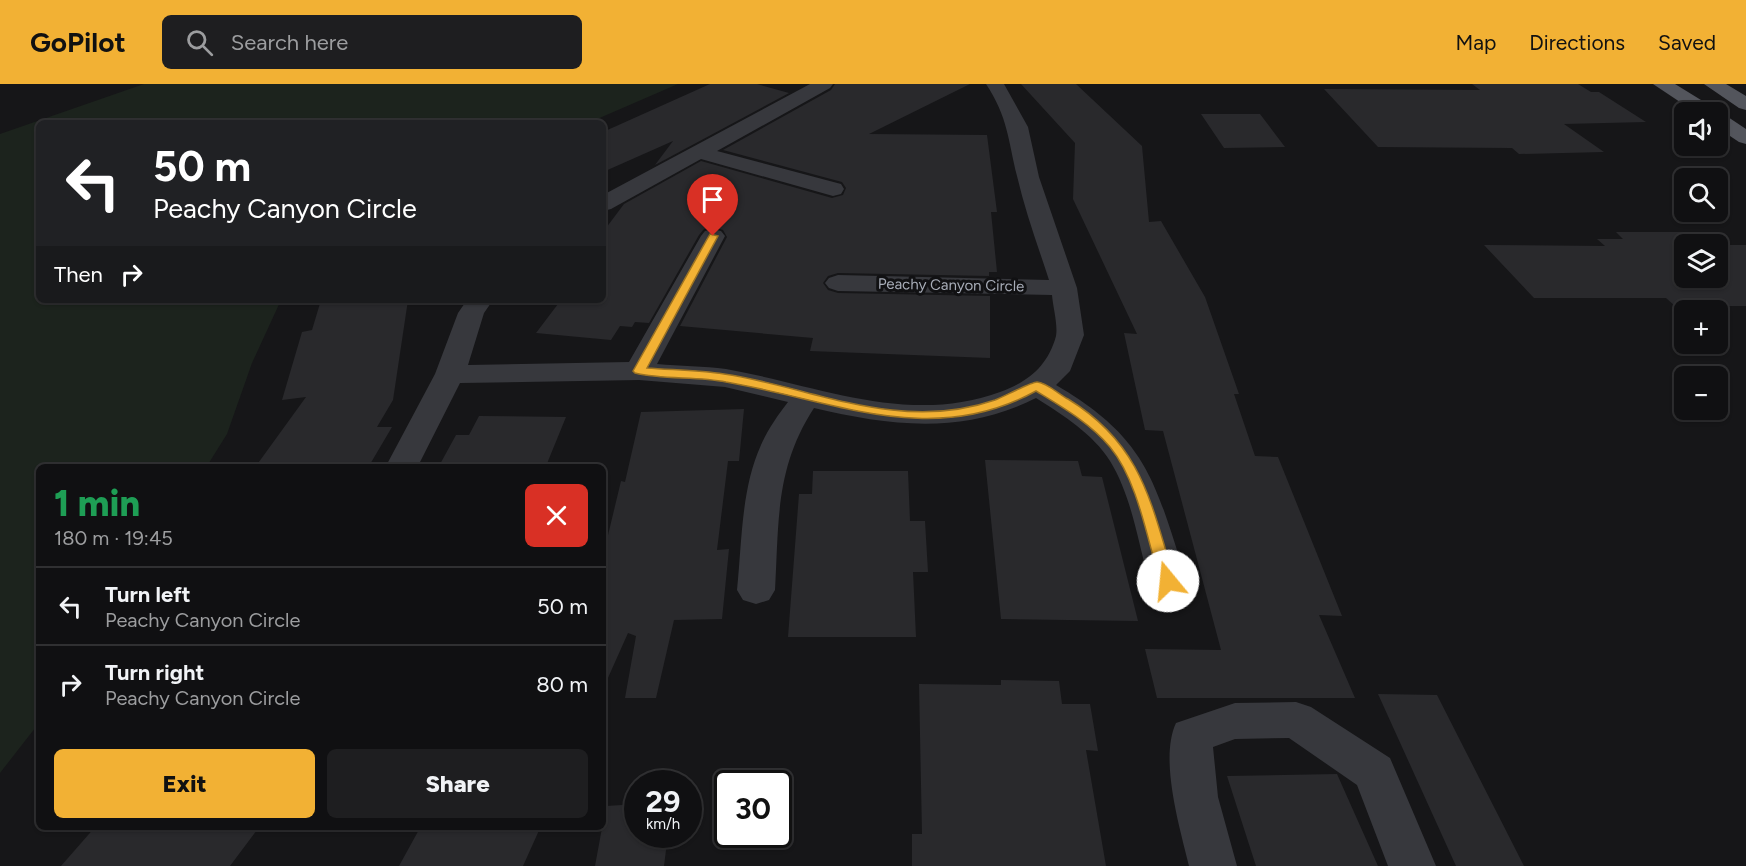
<!DOCTYPE html>
<html lang="en">
<head>
<meta charset="utf-8">
<style>
	:root { --surface:#101012; --page:#1e1e20; --text:#f1f3f6; --muted:#9c9d9f; --line:#303032; --accent:#f2b134 }
	body { margin:0; font-family:Figtree,sans-serif; background:var(--page); color:var(--text); height:100vh; display:flex; flex-direction:column; font-size:22px; white-space:nowrap }
	* { box-sizing:border-box; margin:0 }
	p { font-size:20px; color:var(--muted) }
	.icon { flex:none; width:33px; height:33px; fill:none; stroke:currentColor; stroke-width:2; stroke-linecap:round; stroke-linejoin:round }
	.map { position:relative; flex:1; overflow:hidden }
	.panel { position:absolute; left:36px; top:380px; width:570px; height:366px; display:flex; flex-direction:column; background:var(--surface); border-radius:9px; box-shadow:0 2px 4px #0004,0 0 0 2px var(--line) }
	.panel>* { flex:none }
	.guide { position:absolute; left:36px; top:36px; width:570px; height:183px; border-radius:9px; box-shadow:0 2px 4px #0004,0 0 0 2px var(--line); background:#202124; color:#fff; overflow:hidden }
	.fabs { position:absolute; left:1674px; top:18px; display:grid; gap:12px }
	.fabs a { display:grid; place-items:center; width:54px; height:54px; border-radius:9px; background:var(--surface); box-shadow:0 2px 4px #0004,0 0 0 2px var(--line); font-size:30px }
	.speed { position:absolute; left:624px; top:686px; display:flex; gap:12px; font-size:30px; font-weight:700; text-align:center }
	.speed>* { display:grid; place-content:center; width:78px; height:78px; border-radius:50%; background:var(--surface); box-shadow:0 2px 4px #0004,0 0 0 2px var(--line); line-height:1 }
	.speed small { font-size:15px; font-weight:400 }
	.speed .limit { border:3px solid #111; border-radius:9px; background:#fff; color:#111 }
	.pin { position:absolute; display:grid; place-items:center; width:51px; height:51px; color:#fff; margin:-62px -26px; border-radius:50% 50% 50% 0; rotate:-45deg; box-shadow:0 0 6px #0007 }
	.pin .icon { rotate:45deg }
	.me { position:absolute; width:66px; margin:-33px; rotate:343deg; stroke-linejoin:round; filter:drop-shadow(0 0 4px #0008) }
	.turn { display:flex; align-items:center; gap:21px; height:126px; padding:0 18px; font-size:27px }
	.turn .icon { width:78px; height:78px; stroke-width:2.5 }
	.turn b { display:block; font-size:42px; line-height:51px }
	.then { display:flex; align-items:center; height:57px; padding:0 18px; background:#0003; gap:12px; font-size:22px }
	.round { display:grid; place-items:center; flex:none; width:63px; height:63px; border-radius:9px; background:var(--page) }
	.overview { display:flex; align-items:center; justify-content:space-between; height:102px; padding:0 18px }
	h1 { font-size:36px; font-weight:800; line-height:45px; color:#1e9e55 }
	.cta { display:flex; gap:12px; margin-top:auto; padding:12px 18px }
	.cta a { flex:1; height:69px; border-radius:9px; background:var(--accent); color:#111; font-size:24px; font-weight:800; line-height:69px; text-align:center }
	.cta a+a { background:var(--page); color:var(--text) }
	ul { padding:0; list-style:none }
	li { display:flex; align-items:center; gap:18px; height:78px; padding:0 18px; border-top:2px solid var(--line) }
	li div { flex:1 }
	li b { display:block; font-size:22px }
	li em { font-style:normal }
	header { display:flex; align-items:center; gap:36px; box-sizing:border-box; height:84px; padding:0 30px; background:var(--accent); color:#111 }
	header strong { font-size:28px }
	nav { display:flex; gap:33px; margin-inline-start:auto; font-size:21px }
	.search { width:420px; height:54px; background:var(--page); display:flex; align-items:center; gap:15px; box-sizing:border-box; padding:0 21px; border-radius:9px; color:var(--muted); font-size:22px }
	.map>svg:first-child { display:block }
	.green { fill:#1c231d }
	.building { fill:#29292c; fill-rule:evenodd }
	.lines { fill:none; stroke-linecap:round; stroke-linejoin:round }
	.minor { fill:#37383d; fill-rule:evenodd }
	.primary { fill:#53555c; fill-rule:evenodd }
	.route { fill:#f2b134; stroke:#9d7322; stroke-width:1.5 }
	.labels { text-anchor:middle; dominant-baseline:central; stroke-width:6; stroke-linejoin:round; paint-order:stroke }
	.far-street-label { font-size:15px; fill:#a8adb8; stroke:#111113 }
</style>
</head>
<body>
<header>
<strong>GoPilot</strong>
<div class="search"><svg class="icon" aria-label="search" viewBox="0 0 24 24"><circle cx="10" cy="10" r="6"/><path d="M15 15l6 6"/></svg>Search here</div>
<nav><a>Map</a><a>Directions</a><a>Saved</a></nav>
</header>
<div class="map">
<svg width="1746" height="782" viewBox="0 0 1746 782">
	<rect width="100%" height="100%" fill="#161618"/>
	<path class="green" d="M144 0H678L588 39H39V216H281L252 279 227 350 207 382H39V639L0 689V50Z"/>
	<path class="building" d="M710 0H757L789 9 655 81 673 57 603 88V48Z
		M835 0H970L869 50 987 51 997 128H991L997 188H989V192L838 189 828 192 823 199 828 206 838 209 990 212V274L810 267 813 254 680 242 727 153 723 146 714 143 704 145 699 151 649 239 635 238 632 243 620 242 611 256 536 249 561 216H603V148L624 120 701 77 832 114 843 111 846 104 842 98 723 66 831 6Z
		M1021 0H1076L1142 62 1149 138 1161 137 1205 213 1239 310H1234L1255 372 1278 373 1342 532 1319 531 1355 614H1157L1145 565 1221 566 1163 347 1145 346 1124 249 1137 250 1073 115 1075 59Z
		M1472 0H1578L1591 8H1599L1646 38 1564 40 1604 68 1519 70 1512 64 1378 63 1324 5 1480 6Z
		M1201 30H1260L1285 63 1224 64Z
		M1616 148H1713L1730 161H1746V222H1675L1666 214H1534L1484 161 1605 162 1597 155H1623ZM1684 160H1718V194H1684Z
		M321 216H408L393 316 377 343H392L369 382H256L306 313 282 316 302 248 312 246Z
		M744 325 739 377H728L717 466 729 465 722 535 674 536 656 614H625L636 552 628 549 603 605V472L621 397 625 398 641 328Z
		M479 332 566 333 546 382H439L456 351H469Z
		M985 376 1078 377 1082 392 1102 393 1138 537 1001 535Z
		M813 387H908L910 437H925L928 488H913L916 553H788L799 410H812Z
		M1001 596 1059 597 1062 620H1090L1098 667 1086 666 1106 782H912V750H922L919 600 1001 601Z
		M1378 610 1437 611 1524 782H1456Z
		M1337 690 1378 782H1256L1227 692Z
		M638 720V750H668L664 782H595L606 722Z
		M96 742H260L230 782H61Z
		M421 742H541L523 782H399Z"/>
	<g class="lines">
		<path class="minor" d="M810 0H833L830 4 717 67 841 100 844 105 841 110 833 112 701 75 611 125 603 127V111Z
			M986 0H1004L1028 43 1039 93 1077 204 1084 251 1070 287 1056 301C1150 356 1155 400 1187 497L1181 507 1168 511 1155 507 1149 497C1138 458 1132 413 1110 377 1093 350 1063 331 1036 314 963 351 890 342 814 324 775 384 779 438 775 506L769 516 756 520 743 516 737 506C742 458 741 405 761 361 768 345 778 331 788 318L725 303 639 296 460 299 418 382H386L435 290 458 229 467 216H493L484 229 468 281 629 278 701 152 705 147 713 145 721 147 725 152 657 280C680 282 704 282 726 285 817 301 908 342 1000 308 1028 298 1048 282 1056 252 1058 241 1053 223 1052 211L838 207 829 204 825 199 829 194 838 191 1049 196C1038 162 1025 127 1017 92 1008 56 1008 33 986 0Z
			M1296 618 1311 623 1390 674 1436 782H1388L1357 701 1289 654 1235 655 1213 663 1218 713 1237 782H1189C1180 744 1159 675 1176 639L1235 619Z"/>
		<path class="primary" d="M1653 0H1675L1714 24 1717 28H1695Z
			M1704 0H1726L1746 12V26L1739 24Z
			M1718 29 1725 31 1746 45V60L1739 58 1718 44Z"/>
	</g>
	<path class="route" d="M710 150 718 152 647 284C672 286 698 286 724 290 780 298 835 320 892 326 926 330 963 327 995 316 1003 313 1031 298 1037 298 1046 298 1060 311 1068 315 1143 361 1151 420 1175 497L1173 501H1162L1160 497C1147 455 1138 397 1110 363 1090 339 1062 323 1036 307 931 365 833 316 726 298 696 292 664 296 635 289L633 287Z"/>
	<g class="labels">
		<g class="far-street-label">
			<text transform="translate(951 201) rotate(1)">Peachy Canyon Circle</text>
		</g>
	</g>
</svg>
<div class="fabs">
<a><svg class="icon" aria-label="sound" viewBox="0 0 24 24"><path d="M4 9h4l5-4v14l-5-4H4zM17 9q2 3 0 6"/></svg></a>
<a><svg class="icon" aria-label="search" viewBox="0 0 24 24"><circle cx="10" cy="10" r="6"/><path d="M15 15l6 6"/></svg></a>
<a><svg class="icon" aria-label="layers" viewBox="0 0 24 24"><path d="M12 4l9 5-9 5-9-5zM3 14l9 5 9-5"/></svg></a>
<a>+</a>
<a>−</a>
</div>
<div class="speed"><div>29<small>km/h</small></div><div class="limit">30</div></div>
<div class="pin" style="left:713px;top:152px;background:#d93025"><svg class="icon" aria-label="arrive" viewBox="0 0 24 24"><path d="M6 21V4h12l-3 4 3 4H6"/></svg></div>
<svg class="me" style="left:1168px;top:497px" viewBox="-20 -20 40 40"><circle r="19" fill="#fff"/><path d="M0-13L10 11 0 6-10 11z" fill="#f2b134"/></svg>
<div class="guide">
<div class="turn"><svg class="icon" aria-label="left" viewBox="0 0 24 24"><path d="M17 20v-9H6M10 6l-5 5 5 5"/></svg><div><b>50 m</b>Peachy Canyon Circle</div></div>
<div class="then">Then<svg class="icon" aria-label="right" viewBox="0 0 24 24"><path d="M7 20v-9h11M14 6l5 5-5 5"/></svg></div>
</div>
<section class="panel">
<div class="overview"><div><h1>1 min</h1><p>180 m · 19:45</p></div><a class="round" style="background:#d93025;color:#fff"><svg class="icon" aria-label="close" viewBox="0 0 24 24"><path d="M6 6l12 12M18 6L6 18"/></svg></a></div>
<ul>
<li><svg class="icon" aria-label="left" viewBox="0 0 24 24"><path d="M17 20v-9H6M10 6l-5 5 5 5"/></svg><div><b>Turn left</b><p>Peachy Canyon Circle</p></div><em>50 m</em></li>
<li><svg class="icon" aria-label="right" viewBox="0 0 24 24"><path d="M7 20v-9h11M14 6l5 5-5 5"/></svg><div><b>Turn right</b><p>Peachy Canyon Circle</p></div><em>80 m</em></li>
</ul>
<div class="cta"><a>Exit</a><a>Share</a></div>
</section>
</div>
</body>
</html>
